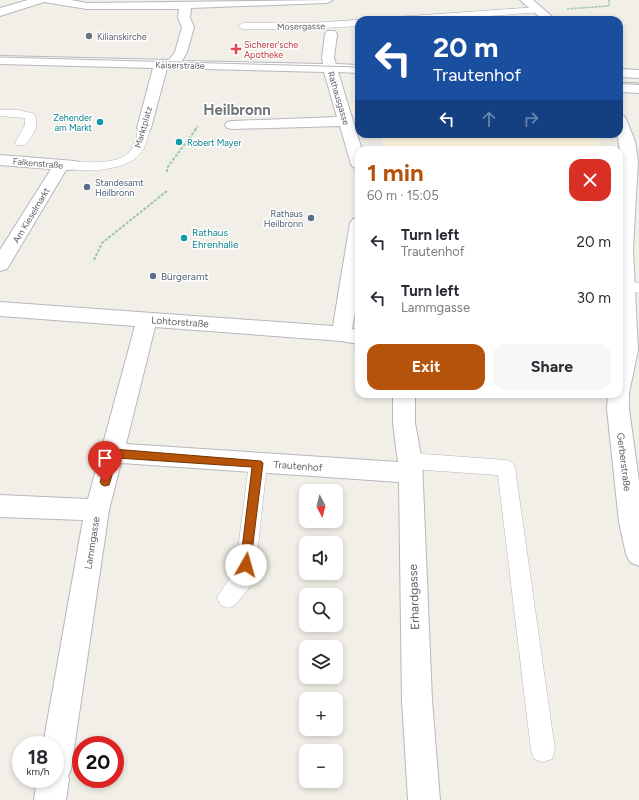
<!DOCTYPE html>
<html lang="en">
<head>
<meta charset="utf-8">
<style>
	:root { --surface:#fff; --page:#f7f7f7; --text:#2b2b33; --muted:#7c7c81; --accent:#b45309 }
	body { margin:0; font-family:Figtree,sans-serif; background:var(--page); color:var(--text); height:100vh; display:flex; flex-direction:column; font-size:15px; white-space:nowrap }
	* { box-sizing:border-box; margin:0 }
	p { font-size:13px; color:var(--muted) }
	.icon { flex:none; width:22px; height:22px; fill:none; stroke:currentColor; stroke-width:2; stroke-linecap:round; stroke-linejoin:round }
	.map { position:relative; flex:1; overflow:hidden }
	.panel { position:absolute; left:355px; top:146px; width:268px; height:252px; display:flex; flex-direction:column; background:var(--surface); border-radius:12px; box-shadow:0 2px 6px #0003 }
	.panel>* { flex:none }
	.hud { position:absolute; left:355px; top:16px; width:268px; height:122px; border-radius:12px; box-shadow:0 2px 6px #0003; background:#1a4fa0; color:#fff; overflow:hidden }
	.needle { width:26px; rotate:173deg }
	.controls { position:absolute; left:299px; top:484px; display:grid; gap:8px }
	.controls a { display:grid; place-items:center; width:44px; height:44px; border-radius:8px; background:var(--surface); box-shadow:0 2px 6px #0003; font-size:20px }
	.speed { position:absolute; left:12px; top:736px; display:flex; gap:8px; font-size:20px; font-weight:700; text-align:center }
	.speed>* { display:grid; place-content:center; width:52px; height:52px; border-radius:50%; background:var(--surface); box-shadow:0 2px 6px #0003; line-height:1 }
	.speed small { font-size:10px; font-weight:400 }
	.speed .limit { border:6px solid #d22; background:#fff; color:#111 }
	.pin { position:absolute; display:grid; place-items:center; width:34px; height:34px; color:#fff; margin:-41px -17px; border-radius:50% 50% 50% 0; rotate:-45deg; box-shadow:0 0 4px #0007 }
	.pin .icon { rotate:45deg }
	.me { position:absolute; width:44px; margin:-22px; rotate:7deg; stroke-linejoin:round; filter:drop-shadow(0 0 3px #0008) }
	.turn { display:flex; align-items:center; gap:14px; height:84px; padding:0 12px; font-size:18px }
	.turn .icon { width:52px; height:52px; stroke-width:2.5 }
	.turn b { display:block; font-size:28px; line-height:34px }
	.lanes { display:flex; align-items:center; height:38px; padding:0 12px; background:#0003; justify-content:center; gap:20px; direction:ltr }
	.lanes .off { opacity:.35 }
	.round { display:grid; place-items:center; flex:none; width:42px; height:42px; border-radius:12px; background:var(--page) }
	.headline { display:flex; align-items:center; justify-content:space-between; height:68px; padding:0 12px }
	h1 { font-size:24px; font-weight:700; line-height:30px; color:var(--accent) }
	.action { display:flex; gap:8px; margin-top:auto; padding:8px 12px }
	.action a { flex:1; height:46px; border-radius:12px; background:var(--accent); color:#fff; font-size:16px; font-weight:700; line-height:46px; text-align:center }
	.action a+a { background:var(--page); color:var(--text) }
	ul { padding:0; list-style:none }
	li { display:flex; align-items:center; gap:12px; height:56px; padding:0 12px }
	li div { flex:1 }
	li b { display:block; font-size:15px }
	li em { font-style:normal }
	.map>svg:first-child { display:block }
	.commercial { fill:#fef7e0 }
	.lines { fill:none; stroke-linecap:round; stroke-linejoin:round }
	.lane-casing { stroke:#b5b8bc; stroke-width:1 }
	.street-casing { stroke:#b5b8bc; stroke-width:2 }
	.path-far1 { stroke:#9cc7a9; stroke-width:1.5; stroke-dasharray:2.5 1; stroke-linecap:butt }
	.path { stroke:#9cc7a9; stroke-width:2; stroke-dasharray:3 1.5; stroke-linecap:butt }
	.lane { fill:#fff; fill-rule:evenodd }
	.street { fill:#fff; fill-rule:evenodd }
	.tram { stroke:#b6b7b8; stroke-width:1 }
	.route { fill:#b45309; stroke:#753606 }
	.worship-dot { fill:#6b7280; stroke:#fff; stroke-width:1.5 }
	.health-dot { fill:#e0444e; stroke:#fff; stroke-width:1.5 }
	.culture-dot { fill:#0f9aa8; stroke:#fff; stroke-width:1.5 }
	.service-dot { fill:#5c6f8a; stroke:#fff; stroke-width:1.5 }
	.labels { text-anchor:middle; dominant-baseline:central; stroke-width:3; stroke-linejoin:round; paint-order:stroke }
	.far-street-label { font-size:9px; fill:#5f6368; stroke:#fff }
	.far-worship-label { font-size:9px; fill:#5b616d; stroke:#fff; text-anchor:start }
	.far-health-label { font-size:9px; fill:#be3a42; stroke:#fff; text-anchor:start }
	.far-culture-label { font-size:9px; fill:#0d838f; stroke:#fff; text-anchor:end }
	.far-service-label { font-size:9px; fill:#4e5e75; stroke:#fff; text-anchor:start }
	.culture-label { font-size:10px; fill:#0d838f; stroke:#fff; text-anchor:start }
	.service-label { font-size:10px; fill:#4e5e75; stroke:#fff; text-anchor:start }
	.street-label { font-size:10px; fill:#5f6368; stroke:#fff }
	.near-street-label { font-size:12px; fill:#5f6368; stroke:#fff }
	.far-town-label { font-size:15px; font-weight:bold; fill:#70757a; stroke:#fff }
</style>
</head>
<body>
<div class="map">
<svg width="639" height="800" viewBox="0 0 639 800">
	<rect width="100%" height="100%" fill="#f1efe8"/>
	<path class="commercial" d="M353 79H359V134H598L601 141 600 150H379V148L384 147 382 135H356L352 128 356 127 355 124H352V121L355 120 354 115H350L348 107 353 106Z"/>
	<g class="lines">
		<defs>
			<path id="lane" d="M539 7 544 10 542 12 436 20H392L397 17Z
				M359 20V26L309 29H243L238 26 243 23H309Z
				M0 110H19L34 114C41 125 32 136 25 145H17L15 143 25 125V118L0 116Z
				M144 125 148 126 150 128C148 137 146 147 140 154 128 169 89 173 72 169L70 166 72 163 76 162C93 162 121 165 132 149 136 143 137 135 138 128L140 126Z
				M627 281 639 283V293L622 289 620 286 622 283Z
				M410 453 506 460 513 463 515 468 555 750 552 759 543 762 534 759 531 750 498 475 410 469 404 466 401 461 404 456Z
				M258 455 264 458 267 463 256 565 252 581 249 588 235 605 228 608 221 605 217 598C223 585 232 580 236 565L249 463 252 458Z"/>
			<path id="street" d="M28 0H71L87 3 332 0 330 2 326 3 191 8 190 18 194 27 187 52 182 61 323 64 322 58 325 34 327 31H335L337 34 334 58 336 64 359 65V73L338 72 362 150H359V169L353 167 351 164 340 126 232 129 227 128 225 125 227 122 232 121 337 117 324 72 167 68 151 128 149 131 144 132 139 131 137 128 153 68 0 64V56L169 60 175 52 182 27 178 18 179 9H87L44 2 0 16V8Z
				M520 0H533L556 20H543Z
				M619 69 639 70V78L619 77Z
				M619 84 639 85V93L619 92Z
				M619 115 624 116 626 119 635 141 638 161 633 249 638 350 629 393V409L639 481V566L630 562 626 554 619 522 607 409 608 394H619V200L622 161 617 134H619Z
				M0 155 75 161 81 163 83 166 81 169 66 170 7 269 0 271V250L51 169 0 165Z
				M359 218V289L352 329 359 330V344L341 341 155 327 126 444 398 462 393 423V394H415V423L422 461 432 700 440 800H408L402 700 399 482 121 463 109 510 71 769 68 776 69 779 66 800H34L37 779H55V745H43L83 520 0 517V495L88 499 135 326 0 316V302L333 326 350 223 353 219Z"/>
		</defs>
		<use href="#lane" class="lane-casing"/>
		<use href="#street" class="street-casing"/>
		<path class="path-far1" d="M567 9 609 6V0
			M195 130 198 126"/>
		<path class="path" d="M167 172V168L196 129
			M94 260 102 243 167 191"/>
		<use href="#lane" class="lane"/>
		<use href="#street" class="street"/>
		<path class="tram" d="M0 57 359 67
			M619 82 639 83"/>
	</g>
	<path class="route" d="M113 449 261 461 263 463 250 568 246 570 242 568 240 565 252 467 117 458 110 482 109 485 105 486 102 485 100 482 109 453 110 451Z"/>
	<circle class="worship-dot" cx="89" cy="36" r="4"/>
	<path class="health-dot" d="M234 43h4v4h4v4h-4v4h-4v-4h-4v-4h4z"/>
	<g class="culture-dot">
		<circle cx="100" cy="122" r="4"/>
		<circle cx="179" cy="142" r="4"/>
		<circle cx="184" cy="238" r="4"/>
	</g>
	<g class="service-dot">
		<circle cx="87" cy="187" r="4"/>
		<circle cx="311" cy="218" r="4"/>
		<circle cx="153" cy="276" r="4"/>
	</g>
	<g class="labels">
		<g class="far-street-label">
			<text transform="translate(301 26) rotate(-1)">Mosergasse</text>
			<text transform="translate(180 65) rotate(1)">Kaiserstraße</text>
			<text transform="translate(339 98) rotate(73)">Rathausgasse</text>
			<text transform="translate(143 127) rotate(-74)">Marktplatz</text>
			<text transform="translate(38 163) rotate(5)">Falkenstraße</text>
			<text transform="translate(31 215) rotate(-59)">Am Kieselmarkt</text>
		</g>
		<g class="far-worship-label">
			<text x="97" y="36">Kilianskirche</text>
		</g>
		<g class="far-health-label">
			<text x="244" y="44">Sicherer'sche<tspan x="244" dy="10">Apotheke</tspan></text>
		</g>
		<g class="far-culture-label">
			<text x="92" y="117">Zehender<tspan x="92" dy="10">am Markt</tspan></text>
			<text x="187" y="142" text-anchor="start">Robert Mayer</text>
		</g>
		<g class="far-service-label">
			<text x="95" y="182">Standesamt<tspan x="95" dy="10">Heilbronn</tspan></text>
			<text x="303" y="213" text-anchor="end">Rathaus<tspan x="303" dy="10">Heilbronn</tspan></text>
		</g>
		<g class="culture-label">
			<text x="192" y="232">Rathaus<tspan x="192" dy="12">Ehrenhalle</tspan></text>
		</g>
		<g class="service-label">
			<text x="161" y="276">Bürgeramt</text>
		</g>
		<g class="street-label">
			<text transform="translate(180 322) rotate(4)">Lohtorstraße</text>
			<text transform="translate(624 462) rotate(83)">Gerberstraße</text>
			<text transform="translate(298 466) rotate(4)">Trautenhof</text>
			<text transform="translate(92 543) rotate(-81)">Lammgasse</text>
		</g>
		<g class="near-street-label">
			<text transform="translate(414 597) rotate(-92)">Erhardgasse</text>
		</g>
		<g class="far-town-label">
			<text x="237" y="110">Heilbronn</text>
		</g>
	</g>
</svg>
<div class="controls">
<a><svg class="needle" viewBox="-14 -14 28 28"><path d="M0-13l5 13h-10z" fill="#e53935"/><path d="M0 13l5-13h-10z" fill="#7c7c81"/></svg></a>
<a><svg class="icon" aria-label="sound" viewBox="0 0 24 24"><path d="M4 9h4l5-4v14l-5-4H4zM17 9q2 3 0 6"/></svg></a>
<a><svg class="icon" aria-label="search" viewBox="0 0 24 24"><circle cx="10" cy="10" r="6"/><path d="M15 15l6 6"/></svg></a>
<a><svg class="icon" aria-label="layers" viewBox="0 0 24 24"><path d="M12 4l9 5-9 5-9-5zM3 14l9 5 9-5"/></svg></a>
<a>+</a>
<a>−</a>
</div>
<div class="speed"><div>18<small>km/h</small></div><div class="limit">20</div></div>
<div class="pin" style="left:105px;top:482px;background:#d93025"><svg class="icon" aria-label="arrive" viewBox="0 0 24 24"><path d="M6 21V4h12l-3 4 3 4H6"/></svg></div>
<svg class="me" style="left:246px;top:565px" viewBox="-20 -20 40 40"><circle r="19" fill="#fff"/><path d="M0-13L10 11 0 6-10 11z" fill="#b45309"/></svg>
<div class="hud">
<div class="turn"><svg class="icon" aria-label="left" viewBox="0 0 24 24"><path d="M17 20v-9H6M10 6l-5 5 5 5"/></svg><div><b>20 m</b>Trautenhof</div></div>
<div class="lanes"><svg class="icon" aria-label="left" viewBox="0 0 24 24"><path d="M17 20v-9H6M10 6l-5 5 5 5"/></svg><svg class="icon off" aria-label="ahead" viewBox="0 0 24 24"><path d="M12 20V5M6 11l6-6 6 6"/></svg><svg class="icon off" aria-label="right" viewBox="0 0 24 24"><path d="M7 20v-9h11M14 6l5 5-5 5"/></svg></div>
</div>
<section class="panel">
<div class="headline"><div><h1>1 min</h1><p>60 m · 15:05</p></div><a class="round" style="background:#d93025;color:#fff"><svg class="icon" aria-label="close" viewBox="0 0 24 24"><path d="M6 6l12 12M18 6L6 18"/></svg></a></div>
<ul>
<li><svg class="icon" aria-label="left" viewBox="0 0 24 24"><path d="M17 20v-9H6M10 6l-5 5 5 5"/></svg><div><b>Turn left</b><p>Trautenhof</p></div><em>20 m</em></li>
<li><svg class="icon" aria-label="left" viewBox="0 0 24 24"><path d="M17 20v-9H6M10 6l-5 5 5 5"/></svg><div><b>Turn left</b><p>Lammgasse</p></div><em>30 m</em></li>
</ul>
<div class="action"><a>Exit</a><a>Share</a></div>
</section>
</div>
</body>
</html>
